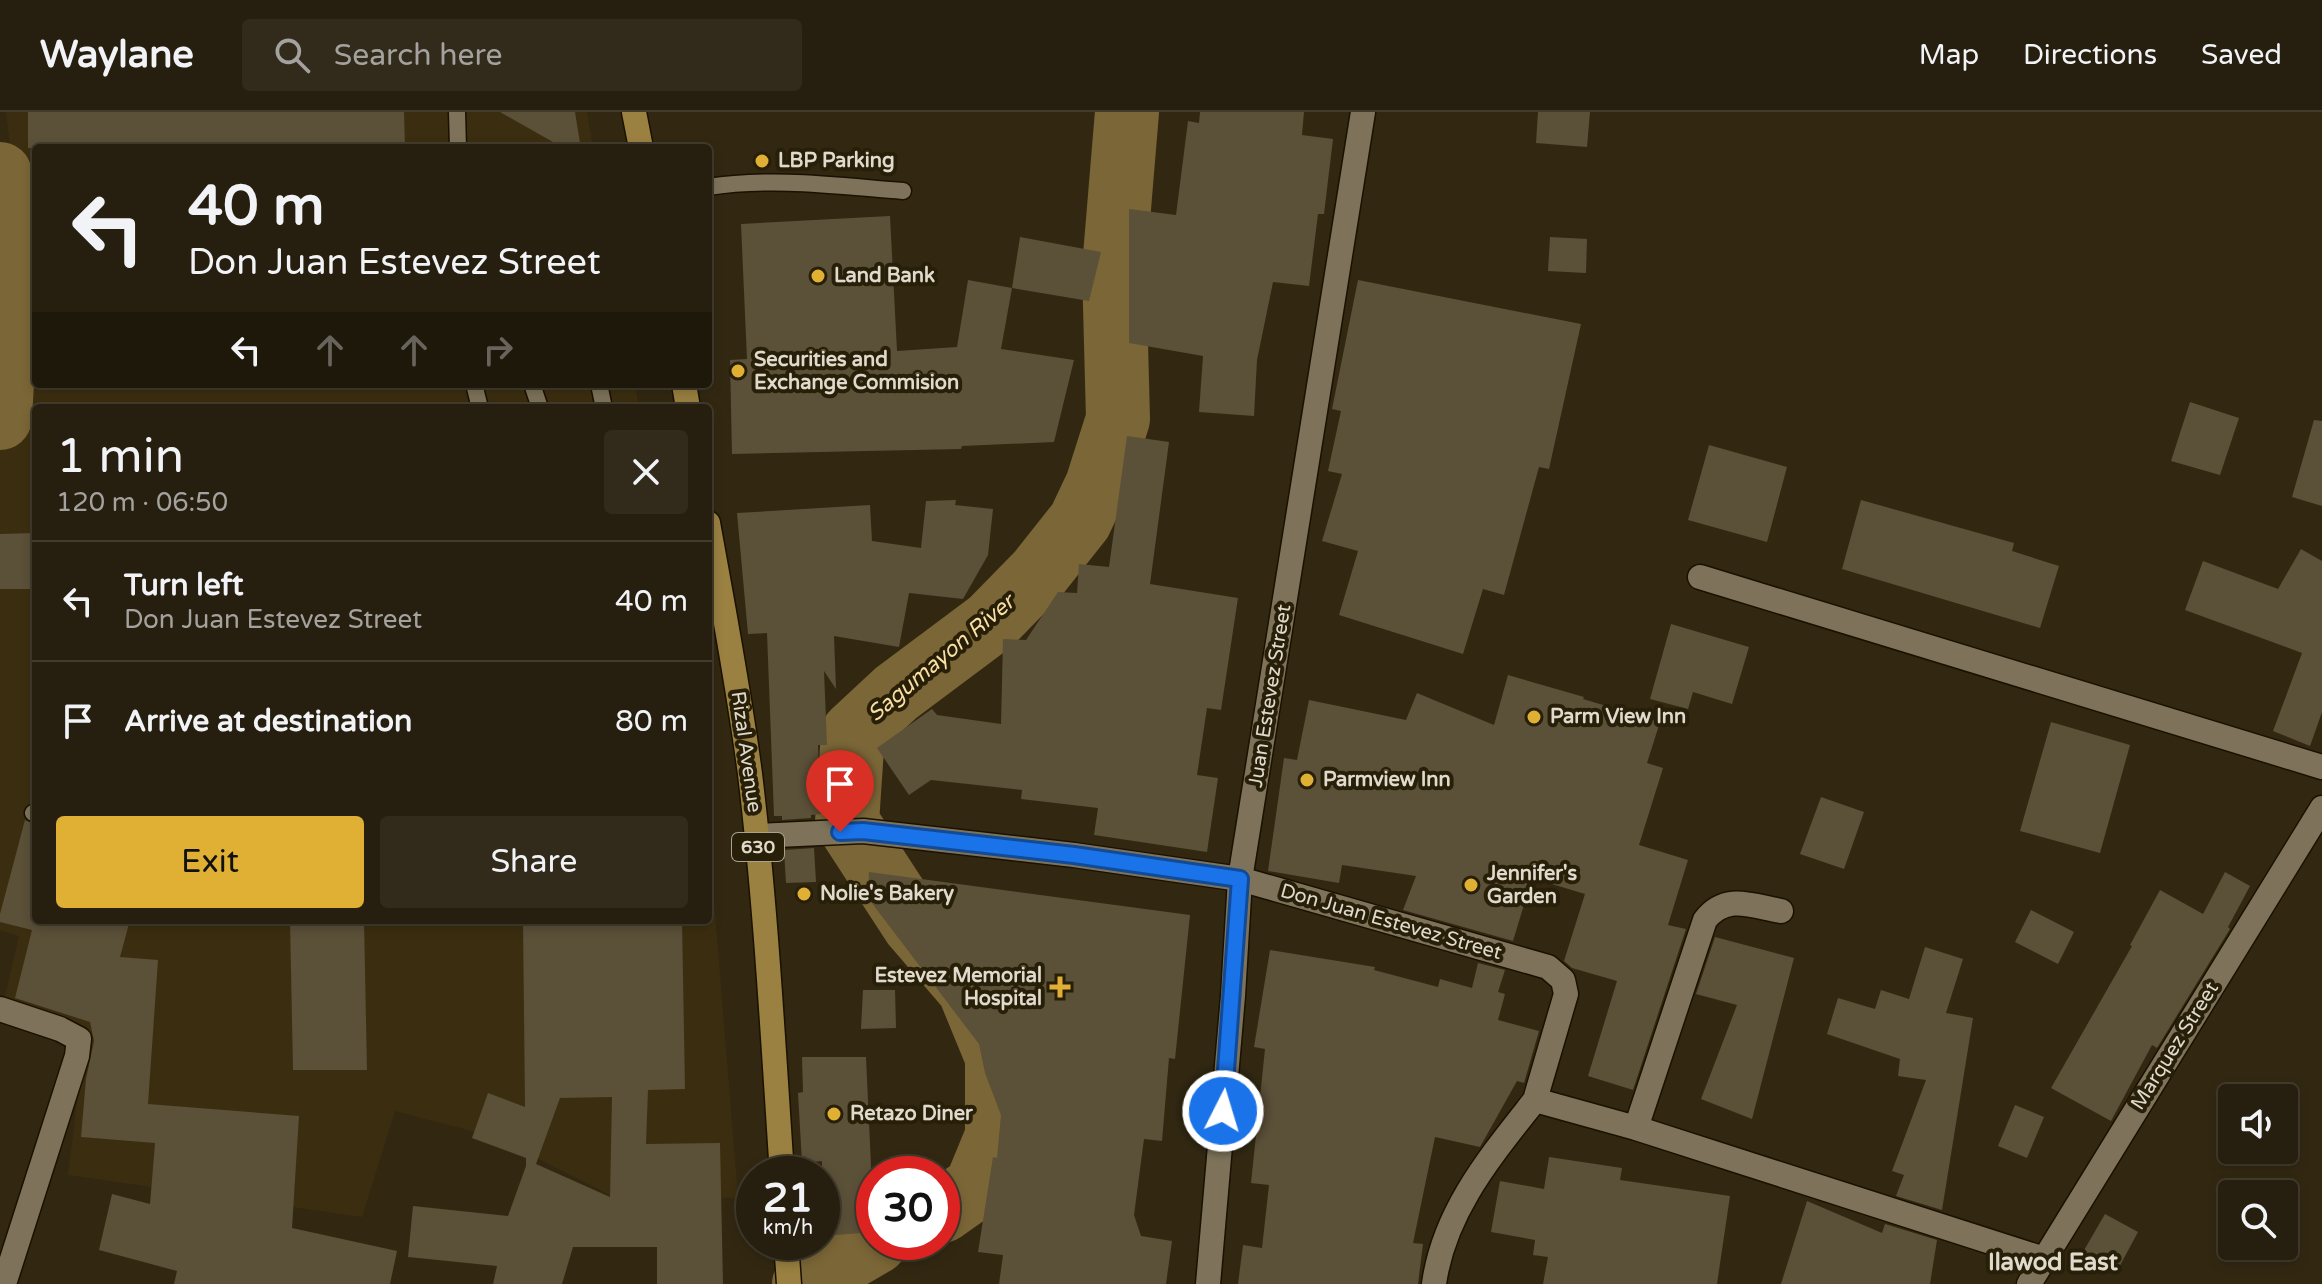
<!DOCTYPE html>
<html lang="en">
<head>
<meta charset="utf-8">
<style>
	:root { --surface:#261e0e; --page:#322b1c; --text:#f1f3f6; --muted:#a4a29e; --line:#423c2e; --accent:#e0b034 }
	body { margin:0; font-family:"Varela Round",sans-serif; background:var(--page); color:var(--text); height:100vh; display:flex; flex-direction:column; font-size:30px; white-space:nowrap }
	* { box-sizing:border-box; margin:0 }
	p { font-size:26px; color:var(--muted) }
	.icon { flex:none; width:44px; height:44px; fill:none; stroke:currentColor; stroke-width:2; stroke-linecap:round; stroke-linejoin:round }
	.map { position:relative; flex:1; overflow:hidden }
	.details { position:absolute; left:32px; top:292px; width:680px; height:520px; display:flex; flex-direction:column; background:var(--surface); border-radius:8px; box-shadow:0 4px 12px #0003,0 0 0 2px var(--line) }
	.details>* { flex:none }
	.banner { position:absolute; left:32px; top:32px; width:680px; height:244px; border-radius:8px; box-shadow:0 4px 12px #0003,0 0 0 2px var(--line); background:#261e0e; color:var(--text); overflow:hidden }
	.tools { position:absolute; left:2218px; top:972px; display:grid; gap:16px }
	.tools a { display:grid; place-items:center; width:80px; height:80px; border-radius:8px; background:var(--surface); box-shadow:0 4px 12px #0003,0 0 0 2px var(--line); font-size:40px }
	.speed { position:absolute; left:736px; top:1044px; display:flex; gap:16px; font-size:40px; font-weight:700; text-align:center }
	.speed>* { display:grid; place-content:center; width:104px; height:104px; border-radius:50%; background:var(--surface); box-shadow:0 4px 12px #0003,0 0 0 2px var(--line); line-height:1 }
	.speed small { font-size:20px; font-weight:400 }
	.speed .limit { border:12px solid #d22; background:#fff; color:#111 }
	.pin { position:absolute; display:grid; place-items:center; width:68px; height:68px; color:#fff; margin:-82px -34px; border-radius:50% 50% 50% 0; rotate:-45deg; box-shadow:0 0 8px #0007 }
	.pin .icon { rotate:45deg }
	.me { position:absolute; width:88px; margin:-44px; rotate:5deg; stroke-linejoin:round; filter:drop-shadow(0 0 6px #0008) }
	.turn { display:flex; align-items:center; gap:28px; height:168px; padding:0 24px; font-size:36px }
	.turn .icon { width:104px; height:104px; stroke-width:2.5 }
	.turn b { display:block; font-size:56px; line-height:68px }
	.lanes { display:flex; align-items:center; height:76px; padding:0 24px; background:#0003; justify-content:center; gap:40px; direction:ltr }
	.lanes .off { opacity:.35 }
	.round { display:grid; place-items:center; flex:none; width:84px; height:84px; border-radius:8px; background:var(--page) }
	.head { display:flex; align-items:center; justify-content:space-between; height:136px; padding:0 24px }
	h1 { font-size:48px; font-weight:600; line-height:60px }
	.button { display:flex; gap:16px; margin-top:auto; padding:16px 24px }
	.button a { flex:1; height:92px; border-radius:8px; background:var(--accent); color:#111; font-size:32px; font-weight:600; line-height:92px; text-align:center }
	.button a+a { background:var(--page); color:var(--text) }
	ul { padding:0; list-style:none }
	li { display:flex; align-items:center; gap:24px; height:120px; padding:0 24px; border-top:2px solid var(--line) }
	li div { flex:1 }
	li b { display:block; font-size:30px }
	li em { font-style:normal }
	header { display:flex; align-items:center; gap:48px; box-sizing:border-box; height:112px; padding:0 40px; background:var(--surface); border-bottom:2px solid var(--line) }
	header strong { font-size:38px }
	nav { display:flex; gap:44px; margin-inline-start:auto; font-size:28px }
	.search { width:560px; height:72px; background:var(--page); display:flex; align-items:center; gap:20px; box-sizing:border-box; padding:0 28px; border-radius:8px; color:var(--muted); font-size:30px }
	.map>svg:first-child { display:block }
	.built { fill:#3b2e10 }
	.lines { fill:none; stroke-linecap:round; stroke-linejoin:round }
	.river { stroke:#7b6637; stroke-width:64 }
	.building { fill:#5b5038; fill-rule:evenodd }
	.service-casing { stroke:#1a1100; stroke-width:19 }
	.minor-casing { stroke:#1a1100; stroke-width:27 }
	.tertiary-casing { stroke:#1a1100; stroke-width:27 }
	.primary-casing { stroke:#1a1100; stroke-width:27 }
	.service { stroke:#7e735a; stroke-width:16 }
	.minor { stroke:#7e735a; stroke-width:24 }
	.tertiary { stroke:#7e735a; stroke-width:24 }
	.primary { stroke:#9a8041; stroke-width:24 }
	.route-casing { stroke:#114b97; stroke-width:20 }
	.route { stroke:#1a73e8; stroke-width:14 }
	.poi-dot { fill:#e0b034; stroke:#281f08; stroke-width:3 }
	.labels { text-anchor:middle; dominant-baseline:central; stroke-width:8; stroke-linejoin:round; paint-order:stroke }
	.shield { fill:#281f08; stroke:#a9a292; stroke-width:2 }
	.shield-label { font-size:18px; font-weight:bold; fill:#e0dacd }
	.poi-label { font-size:20px; font-weight:bold; fill:#e0dacd; stroke:#281f08; text-anchor:start }
	.street-label { font-size:20px; fill:#e0dacd; stroke:#281f08 }
	.water-label { font-size:22px; font-style:italic; fill:#fadfa4; stroke:#281f08 }
	.quarter-label { font-size:24px; font-weight:bold; fill:#e0dacd; stroke:#281f08 }
</style>
</head>
<body>
<header>
<strong>Waylane</strong>
<div class="search"><svg class="icon" aria-label="search" viewBox="0 0 24 24"><circle cx="10" cy="10" r="6"/><path d="M15 15l6 6"/></svg>Search here</div>
<nav><a>Map</a><a>Directions</a><a>Saved</a></nav>
</header>
<div class="map">
<svg width="2322" height="1172" viewBox="0 0 2322 1172">
	<rect width="100%" height="100%" fill="#322812"/>
	<path class="built" d="M6 0H587L593 36H36V272H635L639 296H36V808H708V756L715 801 738 1086 612 1084 495 1025 395 999 362 1105 68 1063 86 919 2 897 19 824 0 818V322L24 154Z"/>
	<g class="lines">
		<path class="river" d="M0 62 7 183 0 306
			M942 1099 976 1075 997 1024V945L969 877 914 813 847 710 853 621 896 581 991 510 1038 462 1080 409 1097 373 1118 307 1114 156 1127 0
			M804 1172 876 1130"/>
	</g>
	<path class="building" d="M28 0H404L405 36H28Z
		M500 0H575L580 31 560 34Z
		M1200 0H1304L1302 23 1333 27 1324 102H1318L1309 174 1273 170 1257 248 1254 304 1199 300 1203 244 1129 231V97L1176 103 1188 9 1199 11Z
		M1538 0H1590L1587 35 1536 31Z
		M890 104 897 239 957 235 968 168 1012 176 1001 237 1074 248 1054 330 962 334 961 337 732 342 730 248 747 247 741 112Z
		M1020 125 1101 140 1089 189 1012 176Z
		M1550 125 1587 127 1586 161 1548 159Z
		M1358 168 1581 212 1549 357 1539 355 1504 483 1483 477 1463 542 1339 503 1358 439 1322 429 1342 362 1328 359 1341 299 1332 297Z
		M2190 290 2239 306 2220 363 2171 349Z
		M2314 308 2322 309V394L2292 385Z
		M1127 324 1169 330 1150 472 1238 486 1221 598 1207 596 1197 663 1218 666 1207 740 1094 723 1098 696 1021 687 1022 678 931 668 909 683 877 636 932 597 937 603 1001 612 1003 527 1026 528 1058 480 1077 481 1079 452 1109 455Z
		M1709 333 1787 355 1767 430 1688 408Z
		M956 388 955 393 993 397 988 443 963 487 909 481 899 535 834 524 836 577 824 559 827 633H818L821 702 811 703V706L782 708V704H774L767 521 748 522 737 401 870 393 872 429 921 436 926 389Z
		M1861 388 2014 431 2012 439 2059 454 2040 516 1842 457Z
		M36 421V477H0V422Z
		M2301 437 2322 449V600L2310 634 2273 619 2302 541 2185 498 2203 449 2278 477Z
		M1671 512 1749 535 1732 592 1693 580 1688 597 1650 587Z
		M1508 563 1584 585 1583 587 1660 610 1647 651 1663 656 1639 733 1688 748 1668 813 1686 817 1633 978 1588 964 1617 869 1572 856 1564 849 1585 782 1532 766 1513 829 1403 798 1416 764 1342 753 1339 771 1268 759 1284 646 1297 648 1309 588 1406 608 1417 581 1494 613Z
		M2051 610 2130 633 2100 741 2020 719Z
		M1821 685 1864 700 1844 757 1800 742Z
		M25 708 36 713V808H130L120 845 158 848 148 992 299 1004 292 1116 397 1139 390 1172H174L177 1159 99 1138 112 1082 150 1092 155 1031 81 1025 86 967 94 929 90 910 15 886 32 818 0 810V802Z
		M814 736 816 770 786 771 784 738Z
		M869 760 1190 803 1175 947 1169 946 1162 1029 1144 1027 1134 1103 1141 1124 1172 1129 1166 1172H999L1003 1143 978 1140 993 1045 997 1046 1001 1003 985 961 979 932 868 786Z
		M2225 760 2250 774 2228 815 2230 817 2157 936 2152 933 2111 1009 2051 976 2132 834 2130 833 2160 778 2203 802Z
		M2031 798 2074 820 2058 852 2015 830Z
		M290 808H364L367 958H293Z
		M523 808H682L685 977 648 978 646 1032 720 1031 723 1172H657V1135H573L562 1172H493L497 1154 408 1145 413 1094 508 1104 526 1054V1046L472 1026 488 981 525 995ZM612 985 610 1085 536 1052 560 986Z
		M1715 825 1794 846 1752 1007 1701 987 1737 893 1696 882Z
		M1925 835 1963 847 1946 901 1973 906 1942 1098 1896 1084 1904 1063 1892 1059 1926 968 1898 964 1900 947 1827 922 1838 886 1875 897 1881 878 1909 887Z
		M1270 838 1375 855 1374 858 1438 875 1440 867 1472 876 1478 851 1505 858 1498 880 1505 882 1498 908 1539 919 1524 971 1517 969 1480 1035 1435 1025 1413 1131 1423 1132 1418 1172H1238L1243 1133 1262 1136 1269 1073 1251 1071 1265 937 1254 935Z
		M863 878H895L896 916 861 917Z
		M802 945H866L874 1120 822 1124V1049L802 1051 798 981 803 980Z
		M2015 993 2044 1005 2027 1046 1998 1034Z
		M1549 1045 1622 1056 1620 1068 1730 1084 1717 1172H1543L1548 1145 1533 1143 1535 1128 1491 1120 1500 1069 1544 1077Z
		M1807 1089 1882 1121 1885 1112 1937 1128 1930 1172H1781Z
		M2105 1102 2138 1120 2117 1159 2083 1140Z"/>
	<g class="lines">
		<defs>
			<path id="service" d="M457 0 458 36
				M708 75C773 65 838 74 903 79
				M474 272 480 296
				M532 272 540 296
				M599 272 604 296
				M33 701 36 702"/>
			<path id="minor" d="M1700 465 2322 655
				M757 724 863 719 1074 743 1240 767 1548 855 1563 868 1566 882 1535 988 1636 1016 2044 1147
				M0 897 60 917 79 927 77 944 4 1172
				M1636 1016 1705 808C1726 781 1752 794 1781 799
				M1208 1172 1233 884 1240 767 1363 0
				M1434 1172C1444 1099 1491 1044 1535 988"/>
			<path id="tertiary" d="M2029 1172 2322 696"/>
			<path id="primary" d="M634 0 641 36
				M684 272 688 296
				M708 411C723 494 739 578 750 662 766 795 773 929 782 1062
				M786 1130 789 1172"/>
		</defs>
		<use href="#service" class="service-casing"/>
		<use href="#minor" class="minor-casing"/>
		<use href="#tertiary" class="tertiary-casing"/>
		<use href="#primary" class="primary-casing"/>
		<use href="#service" class="service"/>
		<use href="#minor" class="minor"/>
		<use href="#tertiary" class="tertiary"/>
		<use href="#primary" class="primary"/>
	</g>
	<g class="lines">
		<defs>
			<path id="route" d="M840 720 863 719 1074 743 1240 767 1223 999"/>
		</defs>
		<use href="#route" class="route-casing"/>
		<use href="#route" class="route"/>
	</g>
	<g class="poi-dot">
		<circle cx="762" cy="49" r="8"/>
		<circle cx="818" cy="164" r="8"/>
		<circle cx="738" cy="259" r="8"/>
		<circle cx="1534" cy="605" r="8"/>
		<circle cx="1307" cy="668" r="8"/>
		<circle cx="1471" cy="773" r="8"/>
		<circle cx="804" cy="782" r="8"/>
		<path d="M1056 863h8v8h8v8h-8v8h-8v-8h-8v-8h8z"/>
		<circle cx="834" cy="1002" r="8"/>
	</g>
	<g class="labels">
		<rect class="shield" x="732" y="721" width="52" height="28" rx="6"/>
		<g class="shield-label">
			<text x="758" y="735">630</text>
		</g>
		<g class="poi-label">
			<text x="778" y="49">LBP Parking</text>
			<text x="834" y="164">Land Bank</text>
			<text x="754" y="248">Securities and<tspan x="754" dy="23">Exchange Commision</tspan></text>
			<text x="1550" y="605">Parm View Inn</text>
			<text x="1323" y="668">Parmview Inn</text>
			<text x="1487" y="762">Jennifer's<tspan x="1487" dy="23">Garden</tspan></text>
			<text x="820" y="782">Nolie's Bakery</text>
			<text x="1042" y="864" text-anchor="end">Estevez Memorial<tspan x="1042" dy="23">Hospital</tspan></text>
			<text x="850" y="1002">Retazo Diner</text>
		</g>
		<g class="street-label">
			<text transform="translate(1270 584) rotate(-81)">Juan Estevez Street</text>
			<text transform="translate(746 640) rotate(82)">Rizal Avenue</text>
			<text transform="translate(1391 810) rotate(16)">Don Juan Estevez Street</text>
			<text transform="translate(2175 934) rotate(-58)">Marquez Street</text>
		</g>
		<g class="water-label">
			<text transform="translate(941 546) rotate(-40)">Sagumayon River</text>
		</g>
		<g class="quarter-label">
			<text x="2053" y="1150">Ilawod East</text>
		</g>
	</g>
</svg>
<div class="tools">
<a><svg class="icon" aria-label="sound" viewBox="0 0 24 24"><path d="M4 9h4l5-4v14l-5-4H4zM17 9q2 3 0 6"/></svg></a>
<a><svg class="icon" aria-label="search" viewBox="0 0 24 24"><circle cx="10" cy="10" r="6"/><path d="M15 15l6 6"/></svg></a>
</div>
<div class="speed"><div>21<small>km/h</small></div><div class="limit">30</div></div>
<div class="pin" style="left:840px;top:720px;background:#d93025"><svg class="icon" aria-label="arrive" viewBox="0 0 24 24"><path d="M6 21V4h12l-3 4 3 4H6"/></svg></div>
<svg class="me" style="left:1223px;top:999px" viewBox="-20 -20 40 40"><circle r="17" fill="#1a73e8" stroke="#fff" stroke-width="3"/><path d="M0-11L8 9 0 5-8 9z" fill="#fff"/></svg>
<div class="banner">
<div class="turn"><svg class="icon" aria-label="left" viewBox="0 0 24 24"><path d="M17 20v-9H6M10 6l-5 5 5 5"/></svg><div><b>40 m</b>Don Juan Estevez Street</div></div>
<div class="lanes"><svg class="icon" aria-label="left" viewBox="0 0 24 24"><path d="M17 20v-9H6M10 6l-5 5 5 5"/></svg><svg class="icon off" aria-label="ahead" viewBox="0 0 24 24"><path d="M12 20V5M6 11l6-6 6 6"/></svg><svg class="icon off" aria-label="ahead" viewBox="0 0 24 24"><path d="M12 20V5M6 11l6-6 6 6"/></svg><svg class="icon off" aria-label="right" viewBox="0 0 24 24"><path d="M7 20v-9h11M14 6l5 5-5 5"/></svg></div>
</div>
<section class="details">
<div class="head"><div><h1>1 min</h1><p>120 m · 06:50</p></div><a class="round"><svg class="icon" aria-label="close" viewBox="0 0 24 24"><path d="M6 6l12 12M18 6L6 18"/></svg></a></div>
<ul>
<li><svg class="icon" aria-label="left" viewBox="0 0 24 24"><path d="M17 20v-9H6M10 6l-5 5 5 5"/></svg><div><b>Turn left</b><p>Don Juan Estevez Street</p></div><em>40 m</em></li>
<li><svg class="icon" aria-label="arrive" viewBox="0 0 24 24"><path d="M6 21V4h12l-3 4 3 4H6"/></svg><div><b>Arrive at destination</b></div><em>80 m</em></li>
</ul>
<div class="button"><a>Exit</a><a>Share</a></div>
</section>
</div>
</body>
</html>
